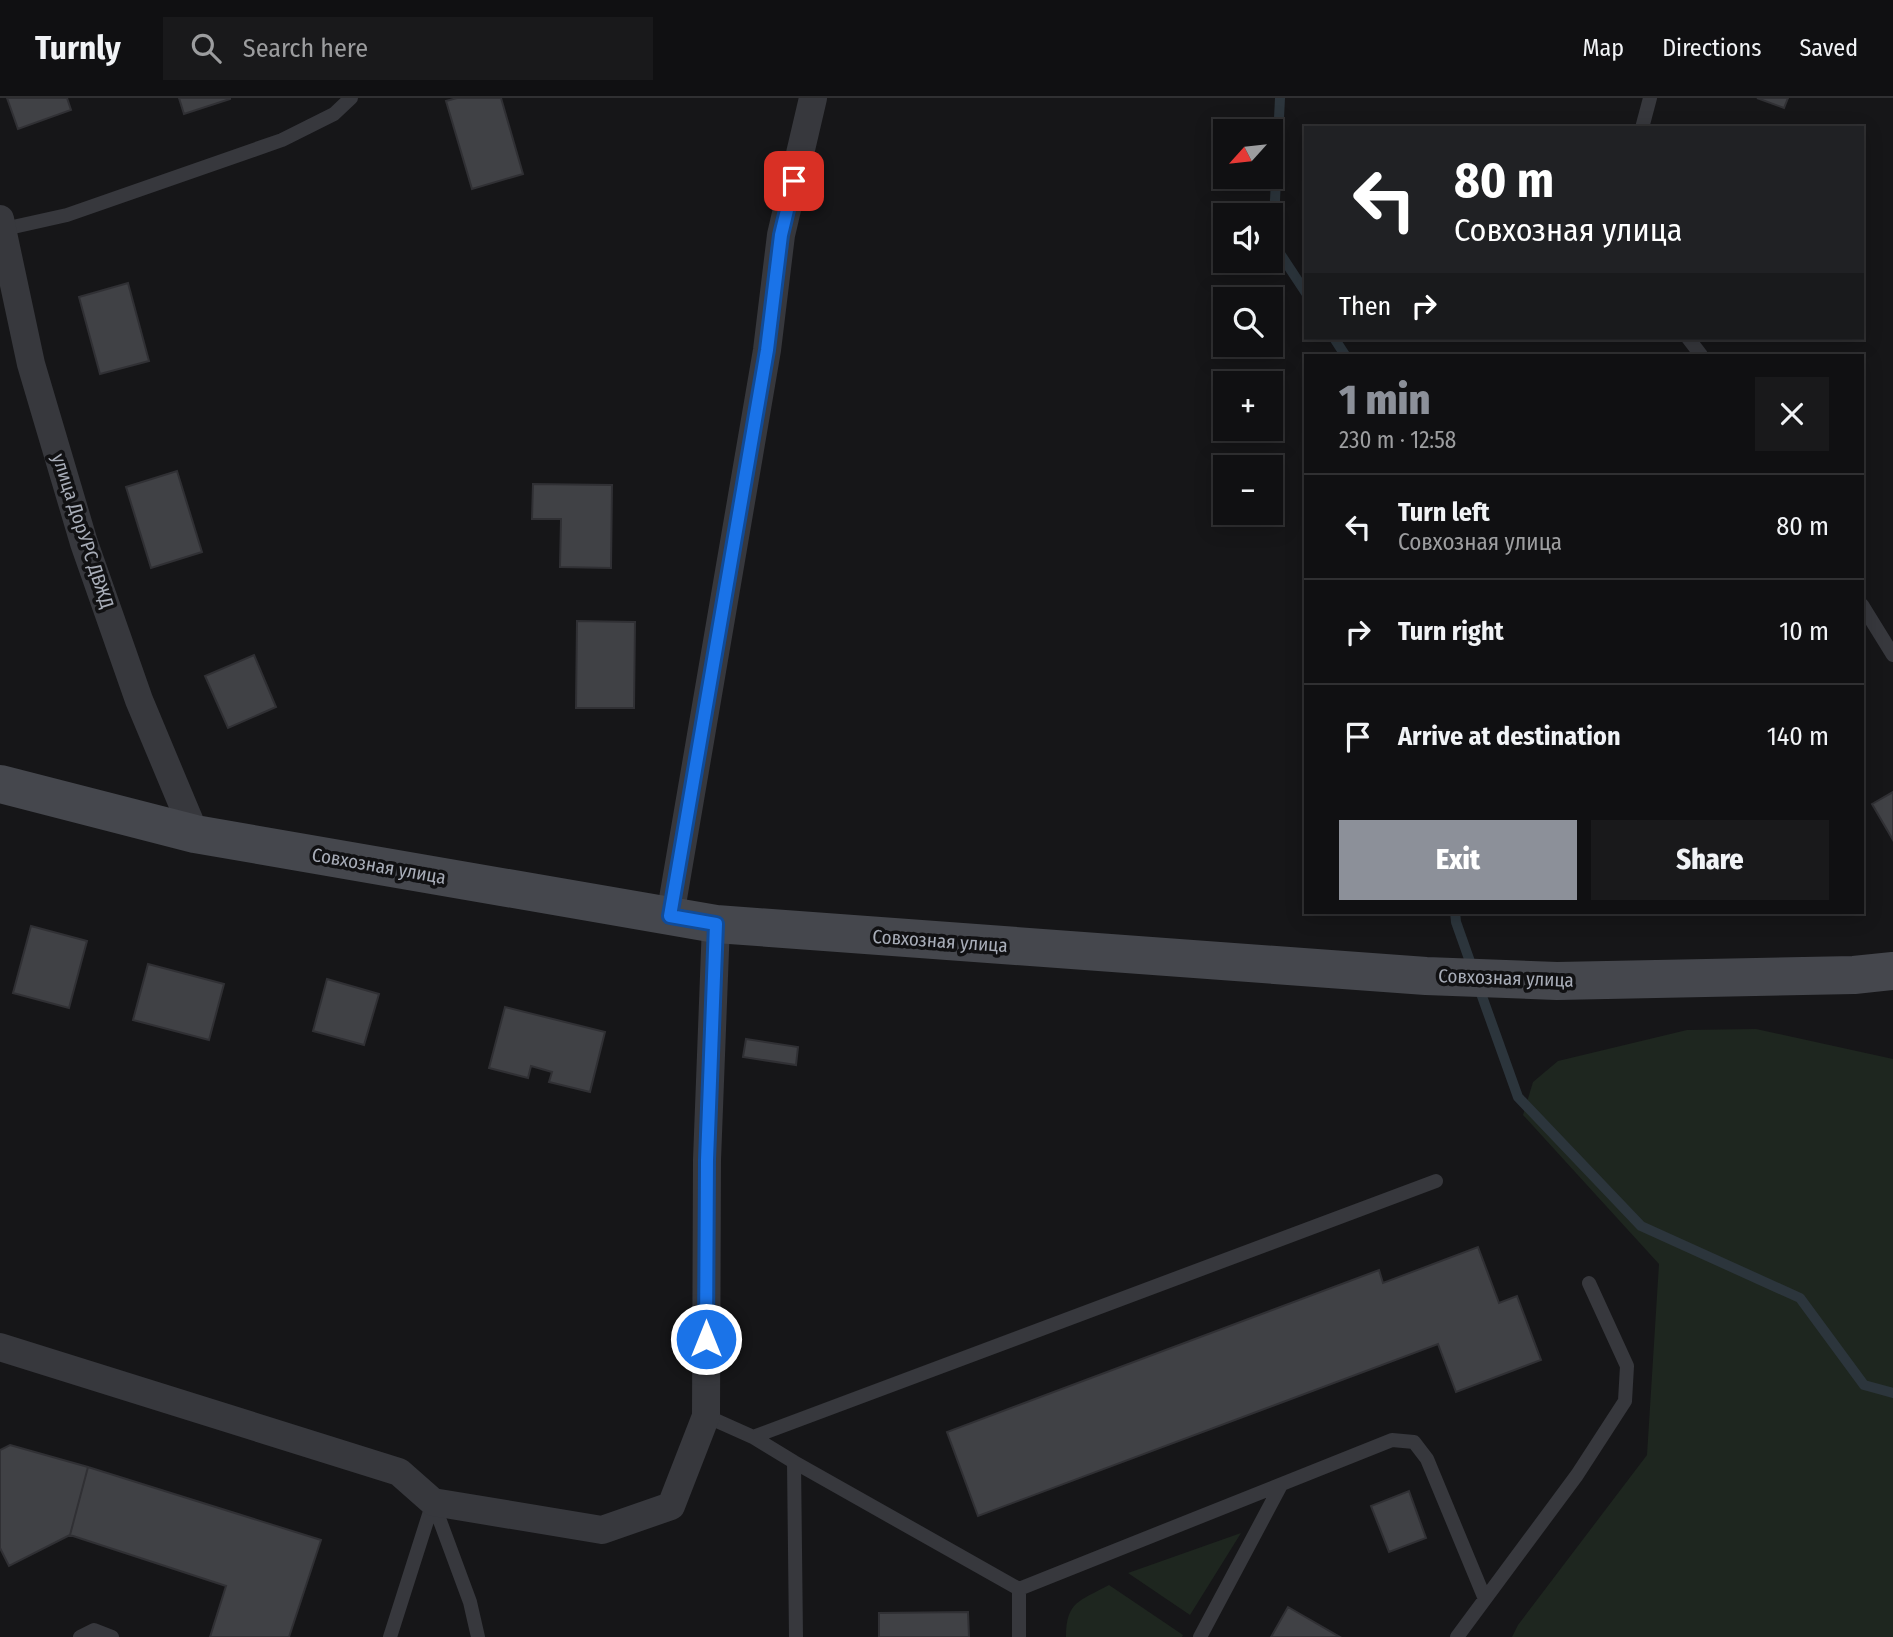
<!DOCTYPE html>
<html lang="en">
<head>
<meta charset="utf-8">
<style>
	:root { --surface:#101012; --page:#19191b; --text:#f1f3f6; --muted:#9c9d9f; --line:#303032; --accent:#8c9099 }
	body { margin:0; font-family:"Fira Sans Condensed",sans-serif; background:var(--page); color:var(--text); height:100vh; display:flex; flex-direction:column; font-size:26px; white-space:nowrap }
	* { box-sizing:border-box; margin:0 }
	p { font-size:23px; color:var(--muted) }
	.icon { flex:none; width:38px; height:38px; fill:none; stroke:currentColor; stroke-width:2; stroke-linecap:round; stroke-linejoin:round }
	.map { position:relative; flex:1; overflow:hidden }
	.side { position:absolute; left:1304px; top:256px; width:560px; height:560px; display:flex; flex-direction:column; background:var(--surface); border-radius:0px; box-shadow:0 4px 18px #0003,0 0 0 2px var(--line) }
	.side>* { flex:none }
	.top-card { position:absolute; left:1304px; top:28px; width:560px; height:214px; border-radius:0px; box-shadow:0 4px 18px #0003,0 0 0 2px var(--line); background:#202124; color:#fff; overflow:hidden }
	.needle { width:46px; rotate:243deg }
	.controls { position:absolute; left:1213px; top:21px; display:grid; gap:14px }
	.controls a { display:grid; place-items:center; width:70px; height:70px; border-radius:0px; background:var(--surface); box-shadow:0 4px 18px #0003,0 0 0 2px var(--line); font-size:35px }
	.pin { position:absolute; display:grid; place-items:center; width:60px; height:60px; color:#fff; margin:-30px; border-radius:14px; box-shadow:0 4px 10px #0006 }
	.me { position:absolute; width:77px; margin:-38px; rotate:0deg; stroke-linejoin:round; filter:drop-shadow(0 0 5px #0008) }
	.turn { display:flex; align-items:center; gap:24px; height:147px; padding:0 35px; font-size:32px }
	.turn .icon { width:91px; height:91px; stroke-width:2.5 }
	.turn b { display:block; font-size:49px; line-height:60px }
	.then { display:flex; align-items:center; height:66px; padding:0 35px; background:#0003; gap:14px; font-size:26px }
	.round { display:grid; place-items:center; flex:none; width:74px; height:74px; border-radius:0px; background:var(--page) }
	.headline { display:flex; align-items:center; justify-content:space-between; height:119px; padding:0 35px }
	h1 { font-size:42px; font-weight:800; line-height:52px; color:var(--accent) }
	.button { display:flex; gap:14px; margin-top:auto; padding:14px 35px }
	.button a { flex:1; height:80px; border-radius:0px; background:var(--accent); color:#fff; font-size:28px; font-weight:800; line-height:80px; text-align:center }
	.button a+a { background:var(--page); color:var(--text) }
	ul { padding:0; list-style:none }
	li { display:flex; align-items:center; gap:21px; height:105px; padding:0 35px; border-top:2px solid var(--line) }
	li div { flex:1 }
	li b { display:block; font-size:26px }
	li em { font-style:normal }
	header { display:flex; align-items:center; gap:42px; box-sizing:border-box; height:98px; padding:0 35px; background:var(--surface); border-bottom:2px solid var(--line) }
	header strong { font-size:33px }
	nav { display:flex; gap:38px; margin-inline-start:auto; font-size:24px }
	.search { width:490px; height:63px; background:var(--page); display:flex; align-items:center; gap:18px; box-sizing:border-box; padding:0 24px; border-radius:0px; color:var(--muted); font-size:26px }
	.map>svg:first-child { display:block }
	.green { fill:#1e261f }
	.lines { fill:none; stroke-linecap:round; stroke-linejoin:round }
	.stream { stroke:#2c353c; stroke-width:10 }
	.building { fill:#404145; stroke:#303034; stroke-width:2 }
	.service { stroke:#37383d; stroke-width:14 }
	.minor { stroke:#37383d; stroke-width:28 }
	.secondary { stroke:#45474d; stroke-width:38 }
	.route-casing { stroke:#114b97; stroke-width:18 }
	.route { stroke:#1a73e8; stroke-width:12 }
	.labels { text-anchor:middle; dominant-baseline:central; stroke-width:7; stroke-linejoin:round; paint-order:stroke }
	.street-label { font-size:19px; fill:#a8adb8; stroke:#111113 }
</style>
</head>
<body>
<header>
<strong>Turnly</strong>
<div class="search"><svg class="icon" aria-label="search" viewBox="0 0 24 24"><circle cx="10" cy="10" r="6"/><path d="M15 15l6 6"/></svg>Search here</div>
<nav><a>Map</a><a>Directions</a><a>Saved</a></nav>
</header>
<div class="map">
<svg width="1893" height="1539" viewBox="0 0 1893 1539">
	<rect width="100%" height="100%" fill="#161618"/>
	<path class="green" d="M1756 931 1893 961V1539H1512L1518 1527 1647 1357 1659 1166 1523 1017 1533 984 1558 963 1687 932Z
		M1241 1435 1190 1517 1128 1475Z
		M1109 1487 1183 1537 1182 1539H1066C1066 1503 1080 1503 1109 1487Z"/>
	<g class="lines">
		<path class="stream" d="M1280 0 1275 102 1277 151 1306 195
			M1334 240 1345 257
			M1455 814 1456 824 1473 872
			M1478 887 1518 999 1641 1128 1800 1200 1864 1287 1893 1295"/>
	</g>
	<path class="building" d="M7 0H67L71 12 18 31Z
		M179 0H230V1L184 16Z
		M457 0H501L523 76 472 91 446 3Z
		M1757 0H1788L1784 10Z
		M128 185 149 263 100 276 79 199Z
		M177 373 202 454 151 470 126 389Z
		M533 386 612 387 611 470 560 469 561 421H532Z
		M577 523 635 524 634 610H576Z
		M254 557 276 609 228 630 205 578Z
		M1893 694V742L1872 706Z
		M31 828 87 843 69 910 13 895Z
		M148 866 224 886 209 942 133 922Z
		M327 881 379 896 364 947 313 933Z
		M505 909 605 934 590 994 549 984 552 974 531 968 528 980 489 970Z
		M746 941 798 949 796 967 743 959Z
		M1478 1149 1499 1205 1517 1198 1541 1262 1456 1294 1438 1246 978 1418 947 1334 1379 1172 1383 1185Z
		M10 1347 88 1369 70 1437 9 1468 0 1450V1352Z
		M88 1369 321 1442 289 1539H210L226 1488 70 1437Z
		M1409 1393 1426 1440 1389 1454 1371 1408Z
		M1288 1509 1340 1539H1271Z
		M968 1514 969 1539H879V1515Z"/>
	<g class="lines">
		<path class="service" d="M1642 30 1650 0
			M0 132 67 117 282 42 334 16 351 0
			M1688 240 1701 257
			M1862 507 1893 557
			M706 1318 753 1339 794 1364 1019 1491V1539
			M753 1339 1436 1083
			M794 1364 796 1539
			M433 1404 470 1504 478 1539
			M1019 1491 1392 1342 1414 1344 1427 1361 1485 1501
			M80 1539 94 1532 112 1539
			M390 1539 433 1404
			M1200 1539 1281 1387
			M1457 1539 1577 1377 1625 1303 1627 1268 1589 1185"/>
		<path class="minor" d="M0 121 31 266 84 445 139 602 195 736
			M670 818 767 252 781 137 813 0
			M0 1249 399 1374 433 1404 602 1432 671 1408 706 1318 707 1062 716 826"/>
		<path class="secondary" d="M0 686 195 736 716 826 1426 878 1557 883 1854 877 1893 873"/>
	</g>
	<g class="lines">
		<defs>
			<path id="route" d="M706 1241 707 1062 716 826 670 818 767 252 781 137 794 83"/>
		</defs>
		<use href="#route" class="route-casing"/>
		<use href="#route" class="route"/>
	</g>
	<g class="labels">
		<g class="street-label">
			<text transform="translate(83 433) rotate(72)">улица ДорУРС ДВЖД</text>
			<text transform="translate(379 768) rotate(10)">Совхозная улица</text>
			<text transform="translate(940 843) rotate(4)">Совхозная улица</text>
			<text transform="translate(1506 880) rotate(2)">Совхозная улица</text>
		</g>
	</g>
</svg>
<div class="controls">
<a><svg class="needle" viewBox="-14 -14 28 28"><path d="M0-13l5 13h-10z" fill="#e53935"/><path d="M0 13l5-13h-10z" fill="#9c9d9f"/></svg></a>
<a><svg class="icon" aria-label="sound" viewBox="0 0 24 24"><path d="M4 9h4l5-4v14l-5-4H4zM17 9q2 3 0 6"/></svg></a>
<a><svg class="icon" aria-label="search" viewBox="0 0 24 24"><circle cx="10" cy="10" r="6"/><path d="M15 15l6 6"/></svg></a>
<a>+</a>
<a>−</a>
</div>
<div class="pin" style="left:794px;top:83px;background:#d93025"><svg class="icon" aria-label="arrive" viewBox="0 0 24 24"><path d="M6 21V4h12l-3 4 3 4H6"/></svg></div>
<svg class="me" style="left:706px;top:1241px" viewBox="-20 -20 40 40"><circle r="17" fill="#1a73e8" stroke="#fff" stroke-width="3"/><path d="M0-11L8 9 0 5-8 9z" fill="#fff"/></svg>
<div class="top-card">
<div class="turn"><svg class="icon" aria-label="left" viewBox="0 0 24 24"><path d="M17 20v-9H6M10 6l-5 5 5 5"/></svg><div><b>80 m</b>Совхозная улица</div></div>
<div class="then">Then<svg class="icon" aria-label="right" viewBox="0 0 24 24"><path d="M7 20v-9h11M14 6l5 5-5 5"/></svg></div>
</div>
<section class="side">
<div class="headline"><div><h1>1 min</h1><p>230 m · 12:58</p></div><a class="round"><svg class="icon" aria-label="close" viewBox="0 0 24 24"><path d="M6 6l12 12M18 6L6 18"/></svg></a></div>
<ul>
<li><svg class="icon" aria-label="left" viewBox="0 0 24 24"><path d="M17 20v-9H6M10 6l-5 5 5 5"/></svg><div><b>Turn left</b><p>Совхозная улица</p></div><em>80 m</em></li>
<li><svg class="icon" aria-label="right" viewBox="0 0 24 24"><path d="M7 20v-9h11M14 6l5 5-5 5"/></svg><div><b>Turn right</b></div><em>10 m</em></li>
<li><svg class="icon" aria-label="arrive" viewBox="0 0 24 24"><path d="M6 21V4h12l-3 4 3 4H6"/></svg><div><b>Arrive at destination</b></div><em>140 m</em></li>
</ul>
<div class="button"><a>Exit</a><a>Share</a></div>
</section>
</div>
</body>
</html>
